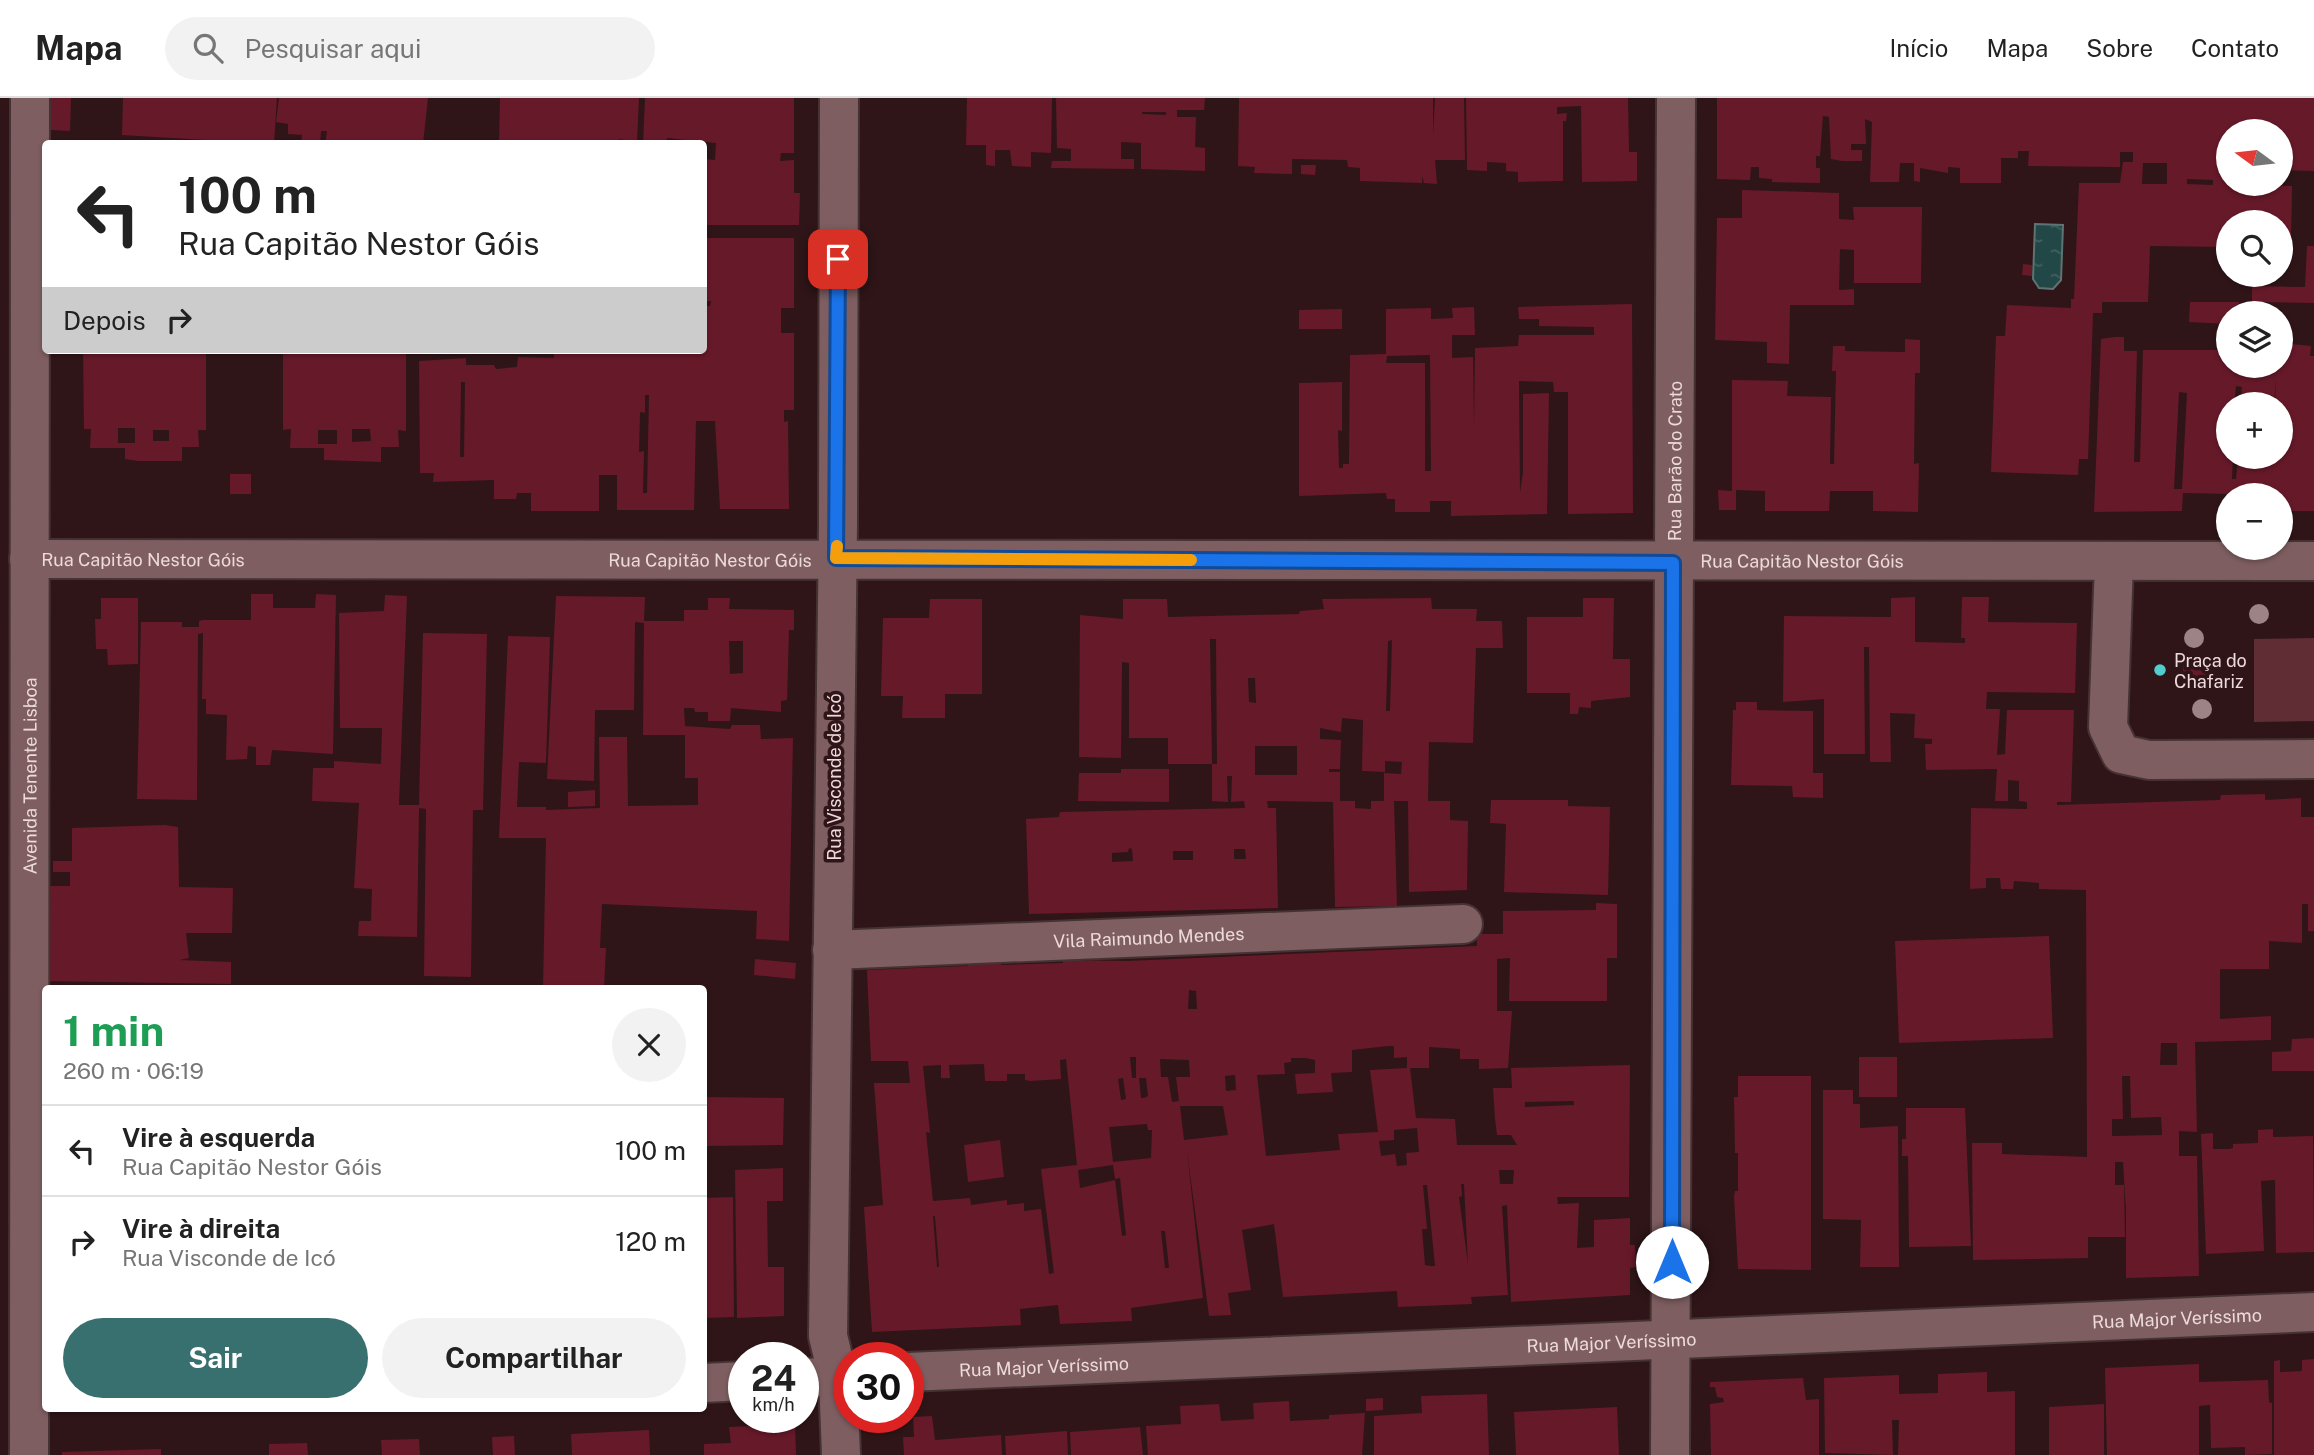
<!DOCTYPE html>
<html lang="pt">
<head>
<meta charset="utf-8">
<style>
	:root { --surface:#fff; --page:#f2f2f2; --text:#222; --muted:#767676; --line:#e0e0e0; --accent:#386f6f }
	body { margin:0; font-family:"Public Sans",sans-serif; background:var(--page); color:var(--text); height:100vh; display:flex; flex-direction:column; font-size:26px; white-space:nowrap }
	* { box-sizing:border-box; margin:0 }
	p { font-size:23px; color:var(--muted) }
	.icon { flex:none; width:38px; height:38px; fill:none; stroke:currentColor; stroke-width:2; stroke-linecap:round; stroke-linejoin:round }
	.map { position:relative; flex:1; overflow:hidden }
	.details { position:absolute; left:42px; top:887px; width:665px; height:427px; display:flex; flex-direction:column; background:var(--surface); border-radius:7px; box-shadow:0 2px 5px #0004 }
	.details>* { flex:none }
	.banner { position:absolute; left:42px; top:42px; width:665px; height:214px; border-radius:7px; box-shadow:0 2px 5px #0004; background:#fff; color:var(--text); overflow:hidden }
	.needle { width:46px; rotate:285deg }
	.fabs { position:absolute; left:2216px; top:21px; display:grid; gap:14px }
	.fabs a { display:grid; place-items:center; width:77px; height:77px; border-radius:50%; background:var(--surface); box-shadow:0 2px 5px #0004; font-size:35px }
	.speed { position:absolute; left:728px; top:1244px; display:flex; gap:14px; font-size:35px; font-weight:700; text-align:center }
	.speed>* { display:grid; place-content:center; width:91px; height:91px; border-radius:50%; background:var(--surface); box-shadow:0 2px 5px #0004; line-height:1 }
	.speed small { font-size:18px; font-weight:400 }
	.speed .limit { border:10px solid #d22; background:#fff; color:#111 }
	.pin { position:absolute; display:grid; place-items:center; width:60px; height:60px; color:#fff; margin:-30px; border-radius:14px; box-shadow:0 4px 10px #0006 }
	.me { position:absolute; width:77px; margin:-38px; rotate:0deg; stroke-linejoin:round; filter:drop-shadow(0 0 5px #0008) }
	.turn { display:flex; align-items:center; gap:24px; height:147px; padding:0 21px; font-size:32px }
	.turn .icon { width:91px; height:91px; stroke-width:2.5 }
	.turn b { display:block; font-size:49px; line-height:60px }
	.then { display:flex; align-items:center; height:66px; padding:0 21px; background:#0003; gap:14px; font-size:26px }
	.round { display:grid; place-items:center; flex:none; width:74px; height:74px; border-radius:37px; background:var(--page) }
	.head { display:flex; align-items:center; justify-content:space-between; height:119px; padding:0 21px }
	h1 { font-size:42px; font-weight:700; line-height:52px; color:#1e9e55 }
	.cta { display:flex; gap:14px; margin-top:auto; padding:14px 21px }
	.cta a { flex:1; height:80px; border-radius:42px; background:var(--accent); color:#fff; font-size:28px; font-weight:700; line-height:80px; text-align:center }
	.cta a+a { background:var(--page); color:var(--text) }
	ul { padding:0; list-style:none }
	li { display:flex; align-items:center; gap:21px; height:91px; padding:0 21px; border-top:2px solid var(--line) }
	li div { flex:1 }
	li b { display:block; font-size:26px }
	li em { font-style:normal }
	header { display:flex; align-items:center; gap:42px; box-sizing:border-box; height:98px; padding:0 35px; background:var(--surface); border-bottom:2px solid var(--line) }
	header strong { font-size:33px }
	nav { display:flex; gap:38px; margin-inline-start:auto; font-size:24px }
	.search { width:490px; height:63px; background:var(--page); display:flex; align-items:center; gap:18px; box-sizing:border-box; padding:0 24px; border-radius:38px; color:var(--muted); font-size:26px }
	.map>svg:first-child { display:block }
	.garden { fill:#612d34 }
	.water { fill:url(#water-ripples); stroke:#5e7373; stroke-width:2 }
	.building { fill:#661929; fill-rule:evenodd }
	.lines { fill:none; stroke-linecap:round; stroke-linejoin:round }
	.street-casing { stroke:#453233; stroke-width:42 }
	.street { stroke:#7e5e61; stroke-width:38 }
	.tree { fill:#9c8385 }
	.route-casing { stroke:#114b97; stroke-width:18 }
	.route { stroke:#1a73e8; stroke-width:12 }
	.slow { stroke:#f59e0b; stroke-width:12 }
	.poi-dot { fill:#52cdcd; stroke:#2f1518; stroke-width:2.5 }
	.labels { text-anchor:middle; dominant-baseline:central; stroke-width:7; stroke-linejoin:round; paint-order:stroke }
	.street-label { font-size:18px; fill:#eddadb; stroke:#2f1518 }
	.poi-label { font-size:18px; fill:#eddadb; stroke:#2f1518; text-anchor:start }
</style>
</head>
<body>
<header>
<strong>Mapa</strong>
<div class="search"><svg class="icon" aria-label="search" viewBox="0 0 24 24"><circle cx="10" cy="10" r="6"/><path d="M15 15l6 6"/></svg>Pesquisar aqui</div>
<nav><a>Início</a><a>Mapa</a><a>Sobre</a><a>Contato</a></nav>
</header>
<div class="map">
<svg width="2314" height="1357" viewBox="0 0 2314 1357">
	<defs>
		<pattern id="water-ripples" width="26" height="14" patternUnits="userSpaceOnUse" patternTransform="scale(1.75)"><rect width="26" height="14" fill="#214747"/><path d="M2 4q2-2 4 0t4 0M15 11q2-2 4 0t4 0" fill="none" stroke="#426161"/></pattern>
	</defs>
	<rect width="100%" height="100%" fill="#2f1518"/>
	<path class="garden" d="M2314 540V623L2254 624V541Z"/>
	<path class="water" d="M2035 126 2063 127 2061 182 2053 191 2039 190 2033 181Z"/>
	<path class="building" d="M35 0H71L70 33 34 31Z
		M123 0H277L274 46 122 37Z
		M279 0H428L423 46H325L327 33H321L320 46H301L302 37 288 36V26L276 24Z
		M500 0H639L637 44 619 41 620 46H499Z
		M645 0H794V55H781L780 63 794 62V95H800L799 127H704V61L715 62 716 45 667 40 666 46H643Z
		M967 0H1052L1051 55 1031 54V69L1012 68 1010 52H995V68L986 67V47H966Z
		M1056 0H1205L1204 12H1177V19H1196L1195 49 1205 50V73L1141 71V45L1121 44V61H1134V71L1051 70 1052 63H1071V51L1057 50ZM1142 14H1166V17L1142 16Z
		M1239 0H1433V37L1435 0H1464L1465 62H1435L1437 86 1424 85 1422 78V85L1360 83V70L1348 69 1347 62 1292 61V76L1254 75 1255 69 1238 68Z
		M1466 0H1628L1629 54H1637V83L1582 84 1581 8 1557 9V16L1567 15 1566 23H1563V83L1518 84V74L1506 73V65L1487 64V73L1467 72Z
		M1717 0H2314V73L2280 72V33H2228V86L2292 88 2291 147H2280V124H2228V149L2150 148 2148 204H2102V215H2093L2088 361H2079L2078 377 1991 374 1996 238H2005L2007 207 2071 210V201H2074L2079 85H2120L2123 64H2133V54H2120V69H2115L2028 68 2029 53H2018V60H2001V85H1960V70L1948 69V75L1920 70V84L1914 83V65H1900L1899 84H1870L1872 24 1865 21 1866 46H1851V52H1862V63H1842L1831 61 1829 19 1823 18 1820 58H1816V70H1820V85L1772 84V81L1759 80V69H1751L1750 82 1717 81ZM2143 65H2167V86H2142ZM2187 81 2213 82V87L2187 86Z
		M1301 67H1316L1315 77 1301 76Z
		M1742 92 1839 95V121L1854 122 1853 109H1922L1921 185H1854V152L1840 151 1839 192 1854 191V207H1790L1789 266 1767 265V244L1715 242 1717 120H1742Z
		M704 140H794V210H781V235H794V312H784V324L788 323 789 411H720L715 323H696L694 412H617V377H599V413H531V395H517L516 401H494V382L433 384 434 375H420L419 263 466 260V267H494L496 271 517 269 518 259 554 260V252H704V208H710L711 203H704ZM461 284H465L464 359H460ZM645 297H649L647 395H643L644 353 639 354 640 314 645 315Z
		M2307 148H2314V205L2252 204V188L2305 189Z
		M2023 166 2032 167V178L2022 177Z
		M2190 204H2239V215H2228V226L2189 224Z
		M1632 206 1633 415 1568 416V294H1554L1553 284 1519 283 1520 395 1523 374V296L1549 295 1547 416 1451 418V403H1430V414H1395V401H1387L1386 395 1299 398V285L1342 284V333L1338 332 1339 370H1343V366H1349L1350 257 1386 256V211L1431 210V221L1453 220 1452 210 1474 209 1475 237H1452V260L1473 259 1474 327 1475 250 1518 248 1519 237H1594V229L1539 228V221H1519L1518 209ZM1430 257 1431 373H1425V265H1386L1387 258Z
		M1342 211V231H1299V212Z
		M2115 239H2124V253H2137L2134 364H2140L2143 252H2228V268H2280V245L2311 248 2310 258H2314V413H2280V397L2183 395 2182 413 2094 414 2101 241ZM2276 280 2275 306H2280V359H2238L2236 381H2232L2233 359H2228V306H2274ZM2236 288 2242 289 2241 301 2235 300ZM2179 294 2187 295 2182 391H2174Z
		M1905 241 1920 242V275H1915L1914 366 1919 365 1918 414 1873 413V393H1830L1829 413H1765V393L1736 392V412H1719L1718 392 1732 393V282L1788 283 1787 298 1831 299 1830 366H1834L1836 273H1832L1833 248H1845V253L1905 254Z
		M83 252H206V332H198L199 349H182V363H138L125 361V350H90L91 331H84ZM118 330H135V345H118ZM153 332H169V343H153Z
		M283 252H406V333L398 332 399 349H381V364L324 362V350H290L291 331 283 332ZM352 331H370L371 343 352 344ZM318 332H337V346H318Z
		M230 376H251V396H230Z
		M251 496H273V510H315L316 496 336 497 333 656 272 652 270 667H256V649L248 648 247 661 226 662 227 617 206 616V601H202L203 535 198 536 197 702 137 701 141 524H182V529H199V523L203 522H251Z
		M385 497 407 498 399 707H419L423 535 487 536 483 712H473L471 879 424 878 426 711 419 710 417 839 358 838 359 823H371L372 791 354 790 359 705 312 703 313 670H334V663L381 666 382 630H340L339 515 384 513Z
		M556 498 645 499 644 523H684V512H708V500H730L729 511 794 512V532H789L787 602 781 603V614L731 610 730 623H708V614H695L694 610H684L685 628 730 631 732 627H760L761 641 793 640 789 843 756 841 757 813 602 806 600 850H606L604 891 543 890 546 740H499L508 538 550 539 546 665 519 664 517 709H546V712L600 710 599 639H627L628 708 698 707V680H685V637H643L644 525 635 524 634 612H595L594 683 547 681ZM729 543H743V575L730 576Z
		M1915 499V544L1965 545V540H1961L1962 499H1989L1988 524 2077 525 2075 595 1987 594 1986 611H2000L1997 657 2005 656 2007 612H2074L2071 704H2057V707L2220 702 2221 697 2265 696V702L2301 700V719H2314V833H2308V806H2302V845L2269 843V871H2220V921L2271 918V942L2195 944 2197 1034 2179 1033V1058H2197L2199 1178 2126 1180V1113L2123 1064H2115V1087H2124L2125 1139H2088V1160L1973 1162 1972 1045H2002V1056L2087 1059 2086 792 2039 791V785L2014 783 2013 791H2001L2000 780H1986V790L1970 791 1971 710 2027 711V704L2019 703V683L2008 682V703H1995L1997 671 1926 672 1925 646H1932V641L1914 640 1915 616 1890 615 1891 664H1870L1869 549H1864L1865 656H1824V601L1783 604 1784 518 1891 519V500ZM2161 945H2177V967H2160ZM2122 978H2130L2131 1020 2161 1019 2162 1037 2112 1038V1021H2123Z
		M101 500H138V566L108 567 107 551H96L95 521H101Z
		M1431 500 1432 511H1477L1476 523H1502L1503 550H1476L1473 645 1429 644 1428 703H1450V722L1468 723 1467 792 1409 794 1408 703H1394L1397 808 1335 809 1333 704 1267 703 1268 710H1276L1278 810 1029 816 1026 721 1059 719 1060 714 1245 710 1244 703 1231 704 1232 678H1227L1228 704 1212 703V666H1217L1216 541H1210L1212 666H1168V640H1129V565L1122 564 1121 660 1079 659 1080 517 1123 521V501H1167L1168 519 1299 516 1300 513 1324 511 1322 501ZM1392 542 1390 613H1386L1388 543ZM1248 580H1255L1256 605 1249 604ZM1342 620 1363 622 1362 673 1385 674V663L1402 664 1401 676 1384 675V703H1371V711L1355 710V703H1340V674H1329V671H1340L1341 642 1320 641V630L1341 634ZM1255 648H1297V677H1255ZM1129 750 1132 751 1133 763 1112 764V755L1128 754ZM1234 751H1245L1246 761H1234ZM1173 753H1193V762H1173Z
		M1583 500H1614L1613 561H1630V599L1591 603V610L1579 609 1578 616H1570V595H1527V519H1583Z
		M930 501H982V596H945V620H902L903 598H881L883 520H929Z
		M2183 564 2210 565 2209 581 2183 580Z
		M1736 604H1757V612L1813 613V675H1823V700L1793 699 1792 688 1731 687 1733 612H1736Z
		M1121 671H1169V704L1078 703 1079 675H1121Z
		M595 692V708L568 709V694Z
		M1491 702H1568V708L1610 709 1608 797 1504 794 1506 726 1490 725Z
		M165 727 178 729 179 789 233 790 232 835H186L189 860 179 862 231 864V886L47 883 46 788H70V774H53V763H72V730Z
		M1596 805 1617 806V860H1607V903H1509L1510 860 1497 861V913H1512L1508 970 1479 971V961H1460V951L1429 949V970H1410L1416 1020 1455 1021 1457 1047H1517L1511 1037H1497L1495 1021 1493 990H1512L1511 970 1630 967 1629 1099H1557L1558 1106 1579 1105 1577 1150 1594 1149V1122L1630 1120V1147H1635L1636 1169 1630 1170V1197L1511 1204 1507 1107 1502 1108 1508 1197 1471 1199 1472 1206 1398 1209 1397 1193 1283 1199 1274 1126 1242 1132 1251 1192 1228 1195 1231 1217 1209 1218 1187 1053 1203 1200 1131 1210 1132 1223 1060 1226 1058 1207 1020 1211 1021 1227 872 1234 864 1109 883 1107 874 985H910L908 963H871L867 872 968 868V863L1001 862V867L1031 866 1063 865V862L1126 863 1477 848V836H1503V813L1596 812ZM1189 892 1196 893 1197 911H1188ZM1388 948H1394V960L1407 959V970L1370 972 1378 1034 1338 1036 1340 1052 1266 1058 1257 977 1285 976 1284 965 1291 964V960H1306L1315 962V975L1295 976 1297 996 1333 994 1331 975 1352 974V952ZM1130 959H1136V980H1132ZM1066 961 1077 1067 1041 1071 1054 1175 1049 1176 1041 1111 1024 1113V1105L1007 1107V1102L971 1107 970 1100 933 1103 926 1034 930 1035 923 968 941 967V980H950L949 967 984 966 985 983H1007V976H1025V982L1030 983 1061 981 1060 962ZM1160 961 1189 962 1190 979H1176L1179 1003 1172 1004 1168 979H1161ZM1235 977 1236 992 1226 993 1225 978ZM1123 980 1126 1001 1121 1002 1118 981ZM1139 980H1146L1148 998 1144 1000H1141ZM1574 1003V1007L1525 1009V1004ZM1180 1008H1223L1228 1037 1184 1042ZM1147 1026 1148 1032H1152L1151 1060 1113 1064 1109 1029ZM1417 1030 1419 1054 1406 1055 1407 1067 1397 1068 1395 1056 1381 1058 1379 1043 1394 1042V1032ZM1113 1067 1115 1081 1120 1080 1126 1137 1122 1138 1115 1082 1080 1090 1078 1072ZM1499 1072H1514L1513 1086H1500ZM1461 1086H1464L1468 1166 1459 1099 1462 1098ZM1423 1087H1427L1435 1168H1431L1425 1167 1422 1131H1427ZM933 1118H935L939 1169H937ZM1161 1133H1165L1169 1170H1165Z
		M2049 838 2053 940 1899 945 1895 843Z
		M755 861 796 865 795 881 754 877Z
		M313 888H410V891H313Z
		M2314 940V973H2272V954L2291 953 2292 941Z
		M1859 959H1897V999H1859Z
		M1738 978H1811V1172L1738 1171 1734 1099 1735 1093H1738V1055H1735L1734 999H1738Z
		M1823 992H1853V1006H1860V1030L1898 1028 1899 1169H1860L1861 1122 1823 1121Z
		M704 999 784 1000 783 1047 704 1048Z
		M1906 1010H1965L1971 1148 1909 1149 1908 1058H1902V1041H1906Z
		M2273 1031V1039L2313 1038 2314 1154 2276 1155 2275 1082 2261 1083 2264 1153 2206 1156 2201 1036 2213 1035V1051H2229L2233 1050V1046L2258 1045V1032Z
		M1000 1042 1004 1079 968 1084 964 1047Z
		M783 1070V1103H767L768 1169H784V1218L737 1220 735 1072Z
		M733 1099 734 1219 704 1220V1100Z
		M2314 1261V1357H2274V1263L2280 1262V1274L2302 1273V1262Z
		M2199 1266V1284L2268 1282 2269 1304 2272 1305V1356L2245 1357V1349L2211 1350 2210 1307 2199 1308V1357H2107L2105 1270Z
		M1987 1274V1294L2015 1293V1357H1898L1899 1322H1892L1893 1357 1825 1355 1824 1280 1899 1277V1296L1938 1295V1276Z
		M1803 1280 1806 1302 1819 1301V1357H1711L1710 1306 1724 1304 1723 1300 1717 1299 1715 1289H1710V1284Z
		M1487 1296 1489 1357H1374V1318L1422 1315 1421 1298Z
		M1383 1300V1312L1366 1313V1301Z
		M1289 1303 1290 1323 1329 1321V1317L1365 1315 1362 1357H1148L1146 1328 1181 1326 1180 1308 1219 1306 1221 1323 1254 1321 1253 1305Z
		M2104 1306V1357H2049V1309Z
		M1617 1309 1619 1357H1516L1514 1314Z
		M932 1318 935 1342 1001 1337 1002 1357H904L903 1339H914L913 1319Z
		M795 1326 796 1357H704V1346L731 1345 729 1329Z
		M1140 1329 1143 1357H1071L1070 1334Z
		M649 1332 650 1357H572L571 1336Z
		M1067 1333 1068 1357H1006L1005 1338Z
		M514 1338 515 1357H493L492 1339Z
		M419 1341 420 1357H382L381 1342Z
		M307 1345 308 1357H269V1346Z
		M161 1351V1357H62V1354Z"/>
	<g class="lines">
		<defs>
			<g id="street">
				<path d="M839 0 838 425 828 1238 838 1279 841 1357"/>
				<path id="s1" d="M29 461 2314 463"/>
				<path d="M2114 465 2108 629 2121 656 2149 662 2314 661"/>
				<path id="s2" d="M832 852 1463 826"/>
				<path id="s3" d="M908 1274 2314 1214"/>
				<path d="M803 1280 849 1278"/>
				<path d="M704 1285 744 1283"/>
				<path id="s4" d="M29 1357 30 0"/>
				<path id="s5" d="M1670 1357 1676 0"/>
			</g>
		</defs>
		<use href="#street" class="street-casing"/>
		<use href="#street" class="street"/>
	</g>
	<g class="tree">
		<circle cx="2259" cy="516" r="10"/>
		<circle cx="2194" cy="540" r="10"/>
		<circle cx="2202" cy="611" r="10"/>
	</g>
	<g class="lines">
		<defs>
			<path id="route" d="M838 161 836 460 1673 465 1672 1164"/>
		</defs>
		<use href="#route" class="route-casing"/>
		<use href="#route" class="route"/>
		<path class="slow" d="M837 448 836 460 1191 462"/>
	</g>
	<circle class="poi-dot" cx="2160" cy="572" r="7"/>
	<g class="labels">
		<g class="street-label">
			<text stroke="none"><textPath href="#s5" startOffset="994">Rua Barão do Crato</textPath></text>
			<text stroke="none"><textPath href="#s1" startOffset="681">Rua Capitão Nestor Góis</textPath></text>
			<text stroke="none"><textPath href="#s1" startOffset="114">Rua Capitão Nestor Góis</textPath></text>
			<text stroke="none"><textPath href="#s1" startOffset="1773">Rua Capitão Nestor Góis</textPath></text>
			<text stroke="none"><textPath href="#s4" startOffset="679">Avenida Tenente Lisboa</textPath></text>
			<text transform="translate(834 679) rotate(-90)">Rua Visconde de Icó</text>
			<text stroke="none"><textPath href="#s2" startOffset="317">Vila Raimundo Mendes</textPath></text>
			<text stroke="none"><textPath href="#s3" startOffset="1270">Rua Major Veríssimo</textPath></text>
			<text stroke="none"><textPath href="#s3" startOffset="704">Rua Major Veríssimo</textPath></text>
			<text stroke="none"><textPath href="#s3" startOffset="136">Rua Major Veríssimo</textPath></text>
		</g>
		<g class="poi-label">
			<text x="2174" y="562">Praça do<tspan x="2174" dy="21">Chafariz</tspan></text>
		</g>
	</g>
</svg>
<div class="fabs">
<a><svg class="needle" viewBox="-14 -14 28 28"><path d="M0-13l5 13h-10z" fill="#e53935"/><path d="M0 13l5-13h-10z" fill="#767676"/></svg></a>
<a><svg class="icon" aria-label="search" viewBox="0 0 24 24"><circle cx="10" cy="10" r="6"/><path d="M15 15l6 6"/></svg></a>
<a><svg class="icon" aria-label="layers" viewBox="0 0 24 24"><path d="M12 4l9 5-9 5-9-5zM3 14l9 5 9-5"/></svg></a>
<a>+</a>
<a>−</a>
</div>
<div class="speed"><div>24<small>km/h</small></div><div class="limit">30</div></div>
<div class="pin" style="left:838px;top:161px;background:#d93025"><svg class="icon" aria-label="arrive" viewBox="0 0 24 24"><path d="M6 21V4h12l-3 4 3 4H6"/></svg></div>
<svg class="me" style="left:1672px;top:1164px" viewBox="-20 -20 40 40"><circle r="19" fill="#fff"/><path d="M0-13L10 11 0 6-10 11z" fill="#1a73e8"/></svg>
<div class="banner">
<div class="turn"><svg class="icon" aria-label="left" viewBox="0 0 24 24"><path d="M17 20v-9H6M10 6l-5 5 5 5"/></svg><div><b>100 m</b>Rua Capitão Nestor Góis</div></div>
<div class="then">Depois<svg class="icon" aria-label="right" viewBox="0 0 24 24"><path d="M7 20v-9h11M14 6l5 5-5 5"/></svg></div>
</div>
<section class="details">
<div class="head"><div><h1>1 min</h1><p>260 m · 06:19</p></div><a class="round"><svg class="icon" aria-label="close" viewBox="0 0 24 24"><path d="M6 6l12 12M18 6L6 18"/></svg></a></div>
<ul>
<li><svg class="icon" aria-label="left" viewBox="0 0 24 24"><path d="M17 20v-9H6M10 6l-5 5 5 5"/></svg><div><b>Vire à esquerda</b><p>Rua Capitão Nestor Góis</p></div><em>100 m</em></li>
<li><svg class="icon" aria-label="right" viewBox="0 0 24 24"><path d="M7 20v-9h11M14 6l5 5-5 5"/></svg><div><b>Vire à direita</b><p>Rua Visconde de Icó</p></div><em>120 m</em></li>
</ul>
<div class="cta"><a>Sair</a><a>Compartilhar</a></div>
</section>
</div>
</body>
</html>
